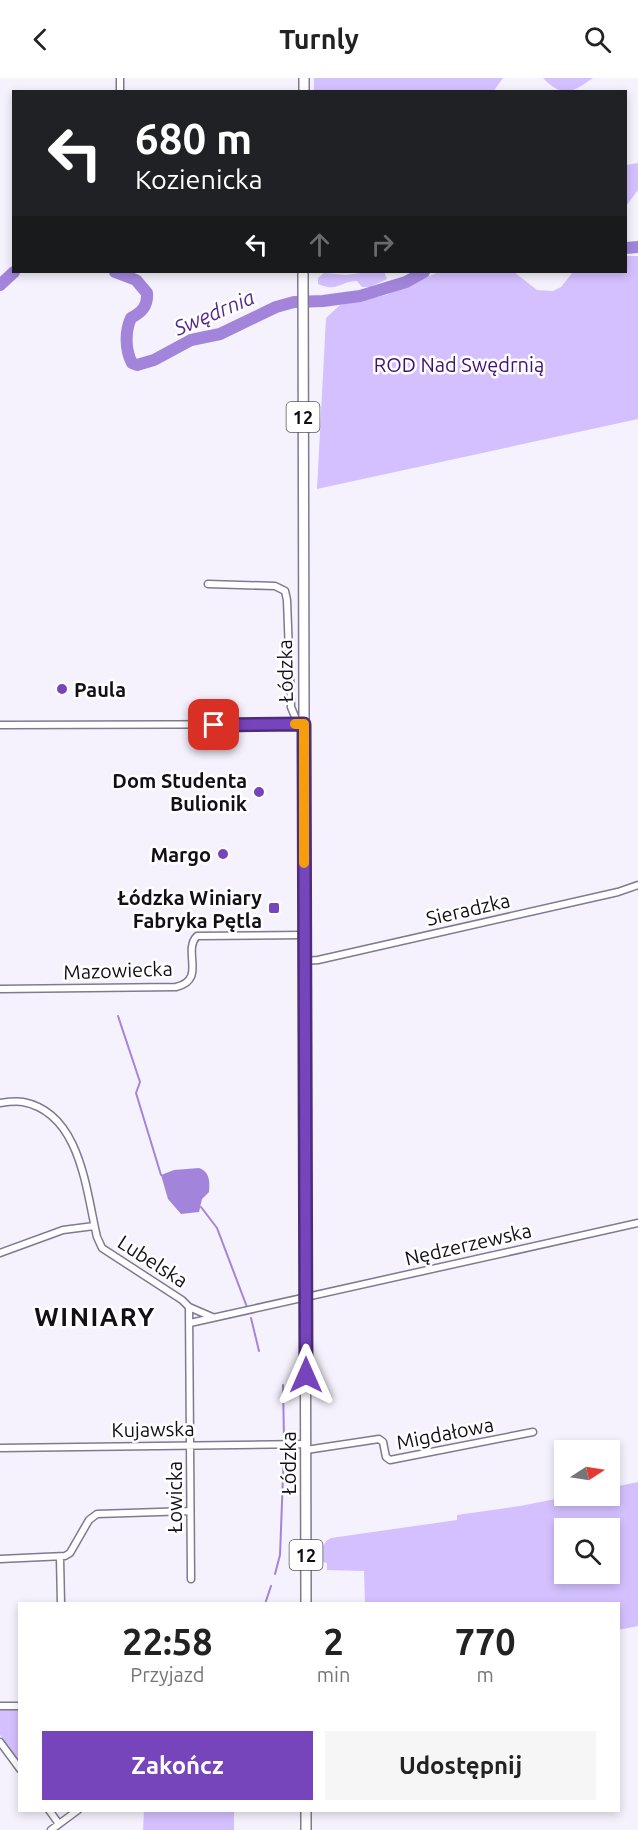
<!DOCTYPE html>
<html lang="pl">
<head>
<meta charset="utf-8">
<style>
	:root { --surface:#fff; --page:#f6f6f6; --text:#222; --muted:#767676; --accent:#7645bc }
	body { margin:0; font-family:Ubuntu,sans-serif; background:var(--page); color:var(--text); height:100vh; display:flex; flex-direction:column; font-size:22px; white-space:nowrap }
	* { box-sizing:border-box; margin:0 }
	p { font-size:20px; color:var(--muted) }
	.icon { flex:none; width:33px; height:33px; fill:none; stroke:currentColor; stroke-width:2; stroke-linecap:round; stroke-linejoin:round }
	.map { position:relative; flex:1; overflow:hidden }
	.sheet { position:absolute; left:18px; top:1524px; width:602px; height:210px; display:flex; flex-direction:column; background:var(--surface); border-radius:0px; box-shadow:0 3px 9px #0003 }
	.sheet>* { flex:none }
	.banner { position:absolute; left:12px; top:12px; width:615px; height:183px; border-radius:0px; box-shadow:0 3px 9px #0003; background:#202124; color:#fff; overflow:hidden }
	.needle { width:39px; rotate:78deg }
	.buttons { position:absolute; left:554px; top:1362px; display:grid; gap:12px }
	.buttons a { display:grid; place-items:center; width:66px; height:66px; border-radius:0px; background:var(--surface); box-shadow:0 3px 9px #0003; font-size:30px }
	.pin { position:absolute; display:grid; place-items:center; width:51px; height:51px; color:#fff; margin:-26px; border-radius:12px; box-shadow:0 3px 9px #0006 }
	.me { position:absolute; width:66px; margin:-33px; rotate:0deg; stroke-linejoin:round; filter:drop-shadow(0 0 4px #0008) }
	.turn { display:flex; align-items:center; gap:21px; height:126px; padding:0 24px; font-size:27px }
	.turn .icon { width:78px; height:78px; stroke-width:2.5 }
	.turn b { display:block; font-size:42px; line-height:51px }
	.lanes { display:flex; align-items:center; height:57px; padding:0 24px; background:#0003; justify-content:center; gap:30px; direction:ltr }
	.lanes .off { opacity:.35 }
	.eta { display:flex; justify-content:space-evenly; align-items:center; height:102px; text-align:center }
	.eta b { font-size:36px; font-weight:700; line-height:42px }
	.button { display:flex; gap:12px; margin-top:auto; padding:12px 24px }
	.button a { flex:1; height:69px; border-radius:0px; background:var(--accent); color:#fff; font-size:24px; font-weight:700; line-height:69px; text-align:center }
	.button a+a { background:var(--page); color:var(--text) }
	header { display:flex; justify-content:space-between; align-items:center; height:78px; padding:0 24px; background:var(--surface); font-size:27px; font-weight:700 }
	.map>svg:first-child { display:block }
	.green { fill:#d4c0ff; fill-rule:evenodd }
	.water { fill:#a285da }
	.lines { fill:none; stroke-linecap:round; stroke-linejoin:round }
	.stream { stroke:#a285da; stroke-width:2 }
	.river { stroke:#a285da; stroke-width:12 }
	.street-casing { stroke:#807990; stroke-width:9 }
	.primary-casing { stroke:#807990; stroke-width:12 }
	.street { stroke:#fff; stroke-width:6 }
	.primary { stroke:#fff; stroke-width:9 }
	.route-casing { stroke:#4d2d7a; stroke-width:15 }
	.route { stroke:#7645bc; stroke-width:10 }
	.slow { stroke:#f59e0b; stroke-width:10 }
	.poi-dot { fill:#7645bc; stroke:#fff; stroke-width:2 }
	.labels { text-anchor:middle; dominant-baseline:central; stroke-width:5; stroke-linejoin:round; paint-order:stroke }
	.shield { fill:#fff; stroke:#59575d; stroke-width:1.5 }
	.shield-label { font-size:18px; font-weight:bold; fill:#120f18 }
	.park-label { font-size:20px; fill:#421177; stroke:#fff }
	.street-label { font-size:20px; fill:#120f18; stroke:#fff }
	.poi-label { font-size:20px; font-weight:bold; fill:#120f18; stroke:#fff; text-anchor:end }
	.water-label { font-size:21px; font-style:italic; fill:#552a8e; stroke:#fff }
	.district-label { font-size:26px; font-weight:bold; letter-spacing:1.5px; fill:#120f18; stroke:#fff }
</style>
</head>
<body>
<header><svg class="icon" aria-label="back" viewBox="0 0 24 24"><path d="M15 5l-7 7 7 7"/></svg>Turnly<svg class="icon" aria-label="search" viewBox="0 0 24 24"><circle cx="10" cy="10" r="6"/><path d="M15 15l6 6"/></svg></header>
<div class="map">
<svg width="638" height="1752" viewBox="0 0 638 1752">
	<rect width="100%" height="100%" fill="#f5f2fd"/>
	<path class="green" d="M314 0H503L493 14 314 13Z
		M543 0H593C572 15 562 20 543 0Z
		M638 85V112L626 128V87Z
		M626 178H638V341L317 411 326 240 340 227 386 217 439 194H514L537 212 553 213 561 209 573 194H626Z
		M369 194H384L387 201 370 209H362L357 203C339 203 339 215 318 206V200L324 195 346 197Z
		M638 1404V1548L618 1552V1526L365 1525 364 1493 327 1492V1485L322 1484C321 1474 321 1465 331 1460L457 1442V1437L520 1428 571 1418H609V1410ZM564 1450H609V1496H564Z
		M19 1631H20L19 1683 0 1657V1632Z
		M144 1733H234V1752H143Z"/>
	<path class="water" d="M199 1090C210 1094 210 1104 209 1114L202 1121 199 1134 181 1136 168 1121 161 1097 174 1092Z"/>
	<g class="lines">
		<path class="stream" d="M118 938 140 1004 136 1015 161 1097
			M201 1129 217 1150 247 1229
			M251 1240 259 1273
			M283 1307 284 1362
			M275 1496 280 1477 284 1372
			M265 1526 271 1508"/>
		<path class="river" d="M626 170 638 169
			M115 194 136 202 147 215C148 228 142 234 131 240 125 253 125 272 132 285L137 287 154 282 191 262 220 256 276 229 294 224 323 223 360 218 406 204 424 194
			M0 207 14 194"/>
		<defs>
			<path id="street" d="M120 14V0
				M208 506 275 508 285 513 287 522 291 629 298 646
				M0 647 304 646
				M304 883 318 882 618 814 638 807
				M0 911 176 909C207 902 182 873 197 858L304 857
				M0 1025C7 1024 16 1023 23 1024 81 1035 86 1113 97 1159L102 1170 182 1222 189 1229 212 1239
				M0 1175 63 1152 94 1148
				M189 1229 191 1501
				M190 1245 638 1145
				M0 1370 306 1366
				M306 1372 379 1361 383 1364 386 1379 390 1382 533 1354
				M60 1480 61 1526
				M0 1481 65 1478 70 1475 89 1442 97 1436 190 1433
				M0 1628H20
				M0 1664 20 1691
				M49 1732 59 1746
				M51 1752 78 1732"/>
			<path id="primary" d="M304 14V0
				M303 194 306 1526
				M306 1752V1732"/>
		</defs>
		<use href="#street" class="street-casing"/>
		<use href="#primary" class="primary-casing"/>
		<use href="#street" class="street"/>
		<use href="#primary" class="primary"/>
	</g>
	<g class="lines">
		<defs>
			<path id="route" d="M214 647 304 646 306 1297"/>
		</defs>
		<use href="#route" class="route-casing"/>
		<use href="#route" class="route"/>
		<path class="slow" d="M295 646H304V785"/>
	</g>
	<g class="poi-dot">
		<circle cx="62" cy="611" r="6"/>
		<circle cx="259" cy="714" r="6"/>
		<circle cx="223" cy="776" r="6"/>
		<rect x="268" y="824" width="12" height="12" rx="3"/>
	</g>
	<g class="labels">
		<g class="shield">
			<rect x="286.5" y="324" width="33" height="30" rx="4.5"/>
			<rect x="289.5" y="1462" width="33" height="30" rx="4.5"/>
		</g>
		<g class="shield-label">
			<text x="303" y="339">12</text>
			<text x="306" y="1477">12</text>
		</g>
		<g class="park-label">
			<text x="459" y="286">ROD Nad Swędrnią</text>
		</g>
		<g class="street-label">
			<text transform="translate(285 593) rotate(-91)">Łódzka</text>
			<text transform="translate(468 831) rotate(-13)">Sieradzka</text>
			<text transform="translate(118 892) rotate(-2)">Mazowiecka</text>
			<text transform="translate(468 1166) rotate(-13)">Nędzerzewska</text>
			<text transform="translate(153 1183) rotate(33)">Lubelska</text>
			<text transform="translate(153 1351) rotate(-1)">Kujawska</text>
			<text transform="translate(445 1355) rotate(-11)">Migdałowa</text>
			<text transform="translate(288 1385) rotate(-90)">Łódzka</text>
			<text transform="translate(174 1419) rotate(-90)">Łowicka</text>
		</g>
		<g class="poi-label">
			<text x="74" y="611" text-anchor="start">Paula</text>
			<text x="247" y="702">Dom Studenta<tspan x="247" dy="23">Bulionik</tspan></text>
			<text x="211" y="776">Margo</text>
			<text x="262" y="819">Łódzka Winiary<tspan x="262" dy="23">Fabryka Pętla</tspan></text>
		</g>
		<g class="water-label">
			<text transform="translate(214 234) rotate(-23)">Swędrnia</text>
		</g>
		<g class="district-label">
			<text x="95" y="1238">WINIARY</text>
		</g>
	</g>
</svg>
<div class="buttons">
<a><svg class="needle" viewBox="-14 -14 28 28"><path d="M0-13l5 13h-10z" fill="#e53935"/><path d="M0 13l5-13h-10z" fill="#767676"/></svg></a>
<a><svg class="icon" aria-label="search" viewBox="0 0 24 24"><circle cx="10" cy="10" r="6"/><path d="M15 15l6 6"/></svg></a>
</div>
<div class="pin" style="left:214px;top:647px;background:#d93025"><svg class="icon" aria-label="arrive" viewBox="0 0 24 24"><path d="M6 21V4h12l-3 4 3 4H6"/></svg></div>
<svg class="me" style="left:306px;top:1297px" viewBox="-20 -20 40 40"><path d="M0-17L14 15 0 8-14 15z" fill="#7645bc" stroke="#fff" stroke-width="4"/></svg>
<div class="banner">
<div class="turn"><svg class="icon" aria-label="left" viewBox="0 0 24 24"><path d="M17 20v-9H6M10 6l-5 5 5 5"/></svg><div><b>680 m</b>Kozienicka</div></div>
<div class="lanes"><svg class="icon" aria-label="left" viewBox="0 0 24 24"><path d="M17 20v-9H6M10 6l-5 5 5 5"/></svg><svg class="icon off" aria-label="ahead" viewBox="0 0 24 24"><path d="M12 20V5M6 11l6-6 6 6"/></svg><svg class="icon off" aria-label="right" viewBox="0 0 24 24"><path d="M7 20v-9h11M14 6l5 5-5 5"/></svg></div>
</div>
<section class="sheet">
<div class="eta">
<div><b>22:58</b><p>Przyjazd</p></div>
<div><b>2</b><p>min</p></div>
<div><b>770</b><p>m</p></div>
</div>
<div class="button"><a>Zakończ</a><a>Udostępnij</a></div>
</section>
</div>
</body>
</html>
